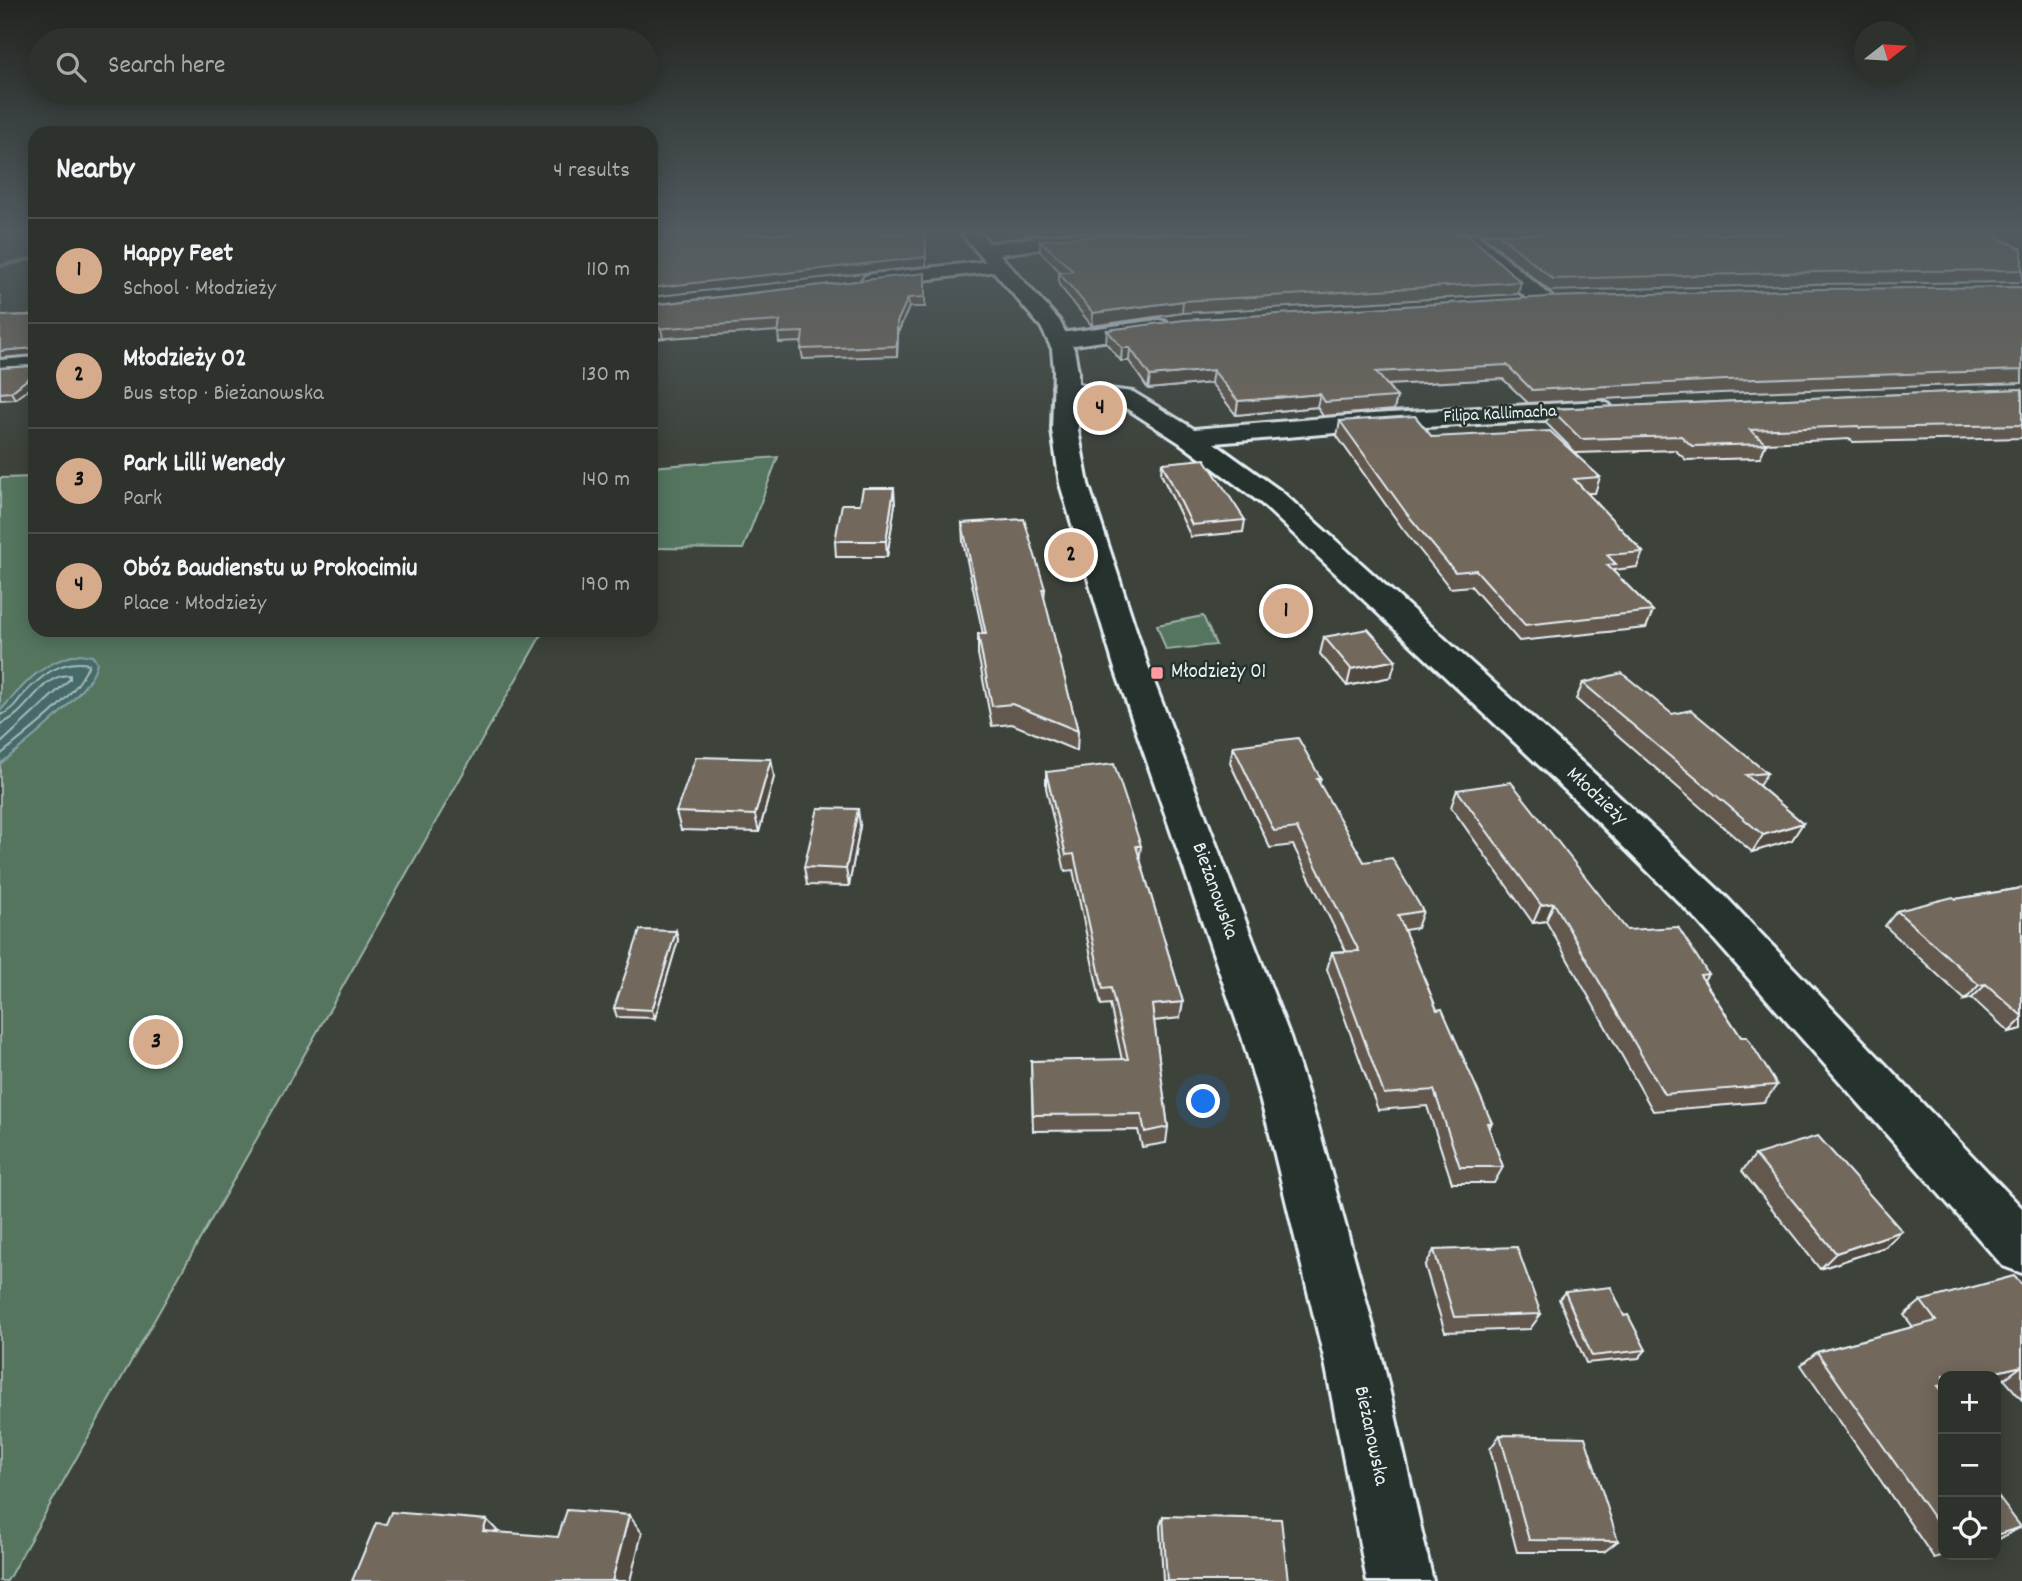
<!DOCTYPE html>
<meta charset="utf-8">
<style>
:root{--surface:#2e322c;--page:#3a3e38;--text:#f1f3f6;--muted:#a7aaa9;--line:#494d48;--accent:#d6ab8b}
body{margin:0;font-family:Dekko,sans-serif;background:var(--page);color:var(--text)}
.controls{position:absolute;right:21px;bottom:21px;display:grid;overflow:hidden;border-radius:14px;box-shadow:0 4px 18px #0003}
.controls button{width:63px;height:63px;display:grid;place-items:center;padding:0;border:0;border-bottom:2px solid var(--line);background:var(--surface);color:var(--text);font:35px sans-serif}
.compass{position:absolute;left:1854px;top:21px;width:63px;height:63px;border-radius:50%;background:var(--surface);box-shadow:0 4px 18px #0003;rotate:73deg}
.you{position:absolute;left:1204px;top:1102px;width:24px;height:24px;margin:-18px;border:5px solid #fff;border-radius:50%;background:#1a73e8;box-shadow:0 0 0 10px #1a73e833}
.badge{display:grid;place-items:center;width:46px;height:46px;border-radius:50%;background:var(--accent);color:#111;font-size:23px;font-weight:700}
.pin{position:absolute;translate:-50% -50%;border:4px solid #fff;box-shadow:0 2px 7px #0006}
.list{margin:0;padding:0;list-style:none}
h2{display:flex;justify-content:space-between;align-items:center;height:91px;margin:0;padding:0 28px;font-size:30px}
h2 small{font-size:23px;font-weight:400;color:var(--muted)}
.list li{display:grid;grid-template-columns:46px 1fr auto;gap:21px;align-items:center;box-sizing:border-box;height:105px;padding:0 28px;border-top:2px solid var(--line)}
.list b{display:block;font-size:26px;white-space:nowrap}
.list p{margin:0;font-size:23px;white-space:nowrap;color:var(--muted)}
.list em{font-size:23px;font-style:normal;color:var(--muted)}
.icon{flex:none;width:38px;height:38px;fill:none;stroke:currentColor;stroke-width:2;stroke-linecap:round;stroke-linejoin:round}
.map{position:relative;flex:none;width:2022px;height:1581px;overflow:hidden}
.search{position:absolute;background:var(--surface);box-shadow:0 4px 18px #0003;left:28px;top:28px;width:630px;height:77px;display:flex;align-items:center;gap:18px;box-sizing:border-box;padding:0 24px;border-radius:38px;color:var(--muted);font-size:26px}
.panel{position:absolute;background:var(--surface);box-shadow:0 4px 18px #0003;left:28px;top:126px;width:630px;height:511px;border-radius:21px}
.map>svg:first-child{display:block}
.green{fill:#54755f;stroke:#9eb3ac;stroke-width:2}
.water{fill:#456a68;stroke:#86a0a2;stroke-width:2}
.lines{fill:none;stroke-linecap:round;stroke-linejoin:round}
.shore{stroke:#a7bbbe;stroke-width:2}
.stream{fill:#86a0a2;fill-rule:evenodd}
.minor-casing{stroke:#e8f1f8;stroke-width:6}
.tertiary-casing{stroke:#e8f1f8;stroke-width:6}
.minor{fill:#26332d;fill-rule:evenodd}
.tertiary{fill:#26332d;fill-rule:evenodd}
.wall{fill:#62594e;stroke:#e8f1f8;stroke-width:2}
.shaded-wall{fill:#504940;stroke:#e8f1f8;stroke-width:2}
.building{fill:#72685b;stroke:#e8f1f8;stroke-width:2}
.poi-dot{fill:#ff9aa2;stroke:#26332d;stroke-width:2.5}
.labels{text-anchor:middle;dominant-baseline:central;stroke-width:5;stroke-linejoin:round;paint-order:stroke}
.far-street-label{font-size:18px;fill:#e8f1f8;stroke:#26332d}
.poi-label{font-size:21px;fill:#e8f1f8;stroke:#26332d;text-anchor:start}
.street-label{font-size:21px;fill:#e8f1f8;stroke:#26332d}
</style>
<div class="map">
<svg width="2022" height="1581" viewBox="0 0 2022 1581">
<rect width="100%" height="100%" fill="#3d433b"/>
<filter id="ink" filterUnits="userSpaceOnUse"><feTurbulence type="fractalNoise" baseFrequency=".0143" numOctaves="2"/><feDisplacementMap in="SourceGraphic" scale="14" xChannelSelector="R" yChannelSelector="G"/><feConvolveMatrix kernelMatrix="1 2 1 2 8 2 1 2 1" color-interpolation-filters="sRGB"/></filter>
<g filter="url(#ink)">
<!-- green -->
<path class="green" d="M 778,457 L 743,549 L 651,548 L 651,467 Z
M 35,477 L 35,630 L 544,630 L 7,1581 L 0,1581 L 0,478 Z
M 1203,616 L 1216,645 L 1166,650 L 1157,625 Z"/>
<!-- water -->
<path class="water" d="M 80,654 L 92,656 L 97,662 C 93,691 24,745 0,764 L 0,711 C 26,682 41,662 80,654 Z"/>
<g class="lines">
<!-- shore -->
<path class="shore" d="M 0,715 C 10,712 15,705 21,697 C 40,677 60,658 89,664 C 76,698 28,732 0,755
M 0,724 C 29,715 38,675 70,675 L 70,679 L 0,744"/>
<!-- stream -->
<path class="stream" d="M 2016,234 L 2022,234 L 2022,237 Z
M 35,256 L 35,260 L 0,268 L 0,264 Z"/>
<!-- minor casing -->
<g class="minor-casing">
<path id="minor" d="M 1061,234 L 1168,234 L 1159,240 L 1061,246 L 985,256 L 975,250 L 985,244 Z
M 1457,234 L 1477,234 L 1551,296 L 1554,301 L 1551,306 L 1535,306 Z
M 999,260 L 1006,262 L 1009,266 L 1006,270 L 872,286 L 865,284 L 862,280 L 865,276 L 872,274 Z
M 1159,320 L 1167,322 L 1170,327 L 1167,332 L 1060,347 L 1052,345 L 1049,340 L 1052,335 L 1060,333 Z
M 35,357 L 35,371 L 0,374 L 0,360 Z
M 1065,380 L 1085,386 L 1133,392 L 1194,429 L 1372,414 L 1600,401 L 1609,404 L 1613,409 L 1609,414 L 1600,417 L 1372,430 L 1214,443 L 1282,492 L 1608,786 L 1726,897 L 2022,1208 L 2022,1273 L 2003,1266 L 1696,919 L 1580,804 L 1262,504 L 1180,443 L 1126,408 L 1118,404 L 1072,398 L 1056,392 L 1053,387 L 1056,382 Z"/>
</g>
<!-- tertiary casing -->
<g class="tertiary-casing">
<path id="tertiary" d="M 962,234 L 981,234 L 1059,320 L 1074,349 L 1078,371 L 1078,430 L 1088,484 L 1148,666 L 1290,1037 L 1318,1126 L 1383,1362 L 1433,1581 L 1367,1581 L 1325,1362 L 1268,1126 L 1242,1037 L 1114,666 L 1060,484 L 1052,430 L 1054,371 L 1052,349 L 1041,327 Z"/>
</g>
<!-- minor -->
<use href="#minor" class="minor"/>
<!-- tertiary -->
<use href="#tertiary" class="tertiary"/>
</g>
<!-- wall -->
<path class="wall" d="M 1481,234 L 1990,234 L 2022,249 L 2022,282 L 1814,284 L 1549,291 Z
M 1040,240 L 1521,282 L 1518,294 L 1182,313 L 1092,326 L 1059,285 L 1059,273 L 1061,273 L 1040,251 Z
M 925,273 L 925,307 L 909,307 L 898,332 L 897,356 L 803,359 L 801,349 L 802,342 L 779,343 L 778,331 L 651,339 L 651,305 Z
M 2022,287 L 2022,383 L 1720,393 L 1528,403 L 1503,379 L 1387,385 L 1397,397 L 1394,410 L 1323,416 L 1317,407 L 1236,415 L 1211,383 L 1148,389 L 1129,361 L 1121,361 L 1106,343 L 1107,330 Z
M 0,295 L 1,316 L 35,315 L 35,384 L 15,399 L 0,400 L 0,368 L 33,366 L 33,355 L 0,358 Z
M 2022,389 L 2022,438 L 1853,442 L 1850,439 L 1766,443 L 1766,444 L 1760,458 L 1686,460 L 1675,450 L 1576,453 L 1546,423 L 1551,409 Z
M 1340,421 L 1432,437 L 1600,477 L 1595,493 L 1587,493 L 1643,552 L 1637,567 L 1614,570 L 1613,571 L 1653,611 L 1646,628 L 1519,641 L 1471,586 L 1450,588 L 1403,529 L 1337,436 Z
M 1162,463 L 1245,520 L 1243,532 L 1191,537 L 1161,474 Z
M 860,504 L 895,504 L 887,557 L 836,557 L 835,541 Z
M 962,523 L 1045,589 L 1044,599 L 1078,731 L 1077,751 L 1012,724 L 992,726 L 978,654 L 978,634 L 983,634 L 963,542 Z
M 1324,637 L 1391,677 L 1347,686 L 1320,654 Z
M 1583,683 L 1672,714 L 1767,773 L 1759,786 L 1803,823 L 1792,840 L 1752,852 L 1576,699 Z
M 1233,746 L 1321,779 L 1319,784 L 1364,862 L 1423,911 L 1417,928 L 1404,930 L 1437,1010 L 1492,1123 L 1489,1128 L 1503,1167 L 1494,1183 L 1452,1183 L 1427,1106 L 1378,1110 L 1327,969 L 1332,952 L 1346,951 L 1293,845 L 1270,848 L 1230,763 Z
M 771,759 L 774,777 L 759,832 L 681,830 L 676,812 Z
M 1046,772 L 1140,859 L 1183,1002 L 1180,1018 L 1154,1021 L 1168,1127 L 1166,1143 L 1142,1147 L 1138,1130 L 1033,1131 L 1031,1061 L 1122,1060 L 1110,1004 L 1101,1005 L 1073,870 L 1065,871 L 1046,788 Z
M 1457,790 L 1627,930 L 1708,974 L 1704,980 L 1741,1037 L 1777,1085 L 1764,1102 L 1653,1111 L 1546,921 L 1533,923 L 1451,807 Z
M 860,826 L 849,886 L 807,885 L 804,867 Z
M 2022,888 L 2022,1029 L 2009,1032 L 1972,998 L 1965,1000 L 1885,926 L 1897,911 L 1956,899 Z
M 676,931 L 678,940 L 655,1018 L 617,1017 L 614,1008 Z
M 1755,1155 L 1885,1247 L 1820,1269 L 1742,1171 Z
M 1434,1250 L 1541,1314 L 1530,1329 L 1445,1332 L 1425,1266 Z
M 2022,1285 L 2022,1400 L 2004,1379 L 1996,1381 L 1996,1376 L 1943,1376 L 1944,1555 L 1934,1558 L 1801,1365 L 1817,1352 L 1913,1327 L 1904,1315 L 1921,1301 Z
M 1565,1292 L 1624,1316 L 1646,1350 L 1639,1358 L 1586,1363 L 1559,1299 Z
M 1500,1435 L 1618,1541 L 1604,1552 L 1517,1552 L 1490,1449 Z
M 1163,1516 L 1288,1581 L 1163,1581 L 1160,1526 Z"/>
<!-- shaded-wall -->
<path class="shaded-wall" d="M 1024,234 L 1041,234 L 1024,236 Z
M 926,237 L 926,266 L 651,297 L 651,288 Z
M 908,298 L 909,307 L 898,332 L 897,356 L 897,322 Z
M 1183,301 L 1182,313 L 1092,326 L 1093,313 Z
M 661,328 L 663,338 L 651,339 L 651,329 Z
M 33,348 L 35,355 L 0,358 L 0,351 Z
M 1122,348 L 1130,348 L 1129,361 L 1121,361 Z
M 1213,370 L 1211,383 L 1148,389 L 1150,376 Z
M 35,373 L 35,384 L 15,399 L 11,392 Z
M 1320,394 L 1317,407 L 1236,415 L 1238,401 Z
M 894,488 L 895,504 L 887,557 L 886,541 Z
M 1396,660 L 1391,677 L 1347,686 L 1351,669 Z
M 771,759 L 774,777 L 759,832 L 755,815 Z
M 858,809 L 860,826 L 849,886 L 846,869 Z
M 1803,823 L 1792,840 L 1752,852 L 1763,835 Z
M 1136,846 L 1141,846 L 1139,862 Z
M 1554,903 L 1546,921 L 1533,923 L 1541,905 Z
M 676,931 L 678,940 L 655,1018 L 652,1010 Z
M 1986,984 L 1972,998 L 1965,1000 L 1979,985 Z
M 2022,1019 L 2022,1029 L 2009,1032 Z
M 1902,1231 L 1885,1247 L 1820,1269 L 1836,1253 Z
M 2022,1366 L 2004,1379 L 1996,1381 L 1996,1376 L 1979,1376 Z
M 629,1515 L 642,1533 L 630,1581 L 612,1581 Z
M 487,1520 L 504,1538 L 483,1531 Z
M 2021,1527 L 1999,1539 L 1996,1540 L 1996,1535 Z"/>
<!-- building -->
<path class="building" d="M 651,234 L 924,234 L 926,237 L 926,257 L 651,288 Z
M 1121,234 L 1468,234 L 1521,282 L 1183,301 L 1093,313 L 1059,273 L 1073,271 L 1040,240 Z
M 1498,234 L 1990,234 L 2022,249 L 2022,270 L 1819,272 L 1553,279 Z
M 925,273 L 925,297 L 908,298 L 897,322 L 897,346 L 801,349 L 803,332 L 778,333 L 780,321 L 651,329 L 651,305 Z
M 2022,287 L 2022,370 L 1726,380 L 1532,390 L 1507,365 L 1376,372 L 1397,397 L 1325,402 L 1320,394 L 1238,401 L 1213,370 L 1150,376 L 1130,348 L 1122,348 L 1107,330 L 1184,320 L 1547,297 L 1820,289 Z
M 35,315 L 35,373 L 11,392 L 0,393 L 0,368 L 33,366 L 33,348 L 0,351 L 0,316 Z
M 2022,389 L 2022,425 L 1860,428 L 1858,426 L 1750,430 L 1766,444 L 1692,446 L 1681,436 L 1581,439 L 1551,409 Z
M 1415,416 L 1432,437 L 1550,431 L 1600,477 L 1574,479 L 1643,552 L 1607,555 L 1616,564 L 1607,565 L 1653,611 L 1525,625 L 1476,570 L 1455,572 L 1407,514 L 1340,421 Z
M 1205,459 L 1245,520 L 1192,525 L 1162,463 Z
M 863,488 L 894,488 L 886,541 L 835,541 L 842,504 L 860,504 Z
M 1024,519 L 1045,589 L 1042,589 L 1078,731 L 1012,704 L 992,706 L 978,634 L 986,634 L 962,523 Z
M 1368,629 L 1396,660 L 1351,669 L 1324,637 Z
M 1622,673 L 1672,714 L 1691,710 L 1767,773 L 1746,775 L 1803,823 L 1763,835 L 1583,683 Z
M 1298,738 L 1321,779 L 1317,779 L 1364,862 L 1392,858 L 1423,911 L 1398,915 L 1437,1010 L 1442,1009 L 1492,1123 L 1487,1123 L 1503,1167 L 1460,1167 L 1434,1090 L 1384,1094 L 1332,952 L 1359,951 L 1297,828 L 1274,831 L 1233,746 Z
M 696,757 L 771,759 L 755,815 L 676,812 Z
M 1114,764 L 1141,846 L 1136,846 L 1183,1002 L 1152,1005 L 1168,1127 L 1145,1132 L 1141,1114 L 1033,1115 L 1031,1061 L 1128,1059 L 1111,988 L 1103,989 L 1074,854 L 1066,855 L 1046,772 Z
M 1511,782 L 1627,930 L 1678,927 L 1708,974 L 1700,975 L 1741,1037 L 1747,1037 L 1777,1085 L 1664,1094 L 1554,903 L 1541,905 L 1457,790 Z
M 818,808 L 858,809 L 846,869 L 804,867 Z
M 2022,888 L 2022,1016 L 1986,984 L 1979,985 L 1897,911 L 1953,897 L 1956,899 Z
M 640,930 L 676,931 L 652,1010 L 614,1008 Z
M 1818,1136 L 1902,1231 L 1836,1253 L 1755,1155 Z
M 1517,1247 L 1541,1314 L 1454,1317 L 1434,1250 Z
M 2014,1276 L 2022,1285 L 2022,1366 L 1979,1376 L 1943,1376 L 1943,1385 L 1938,1386 L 1943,1393 L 1943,1531 L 1817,1352 L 1936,1321 L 1921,1301 Z
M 1611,1287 L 1624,1316 L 1628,1315 L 1646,1350 L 1592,1356 L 1565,1292 Z
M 1500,1435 L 1585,1437 L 1618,1541 L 1529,1540 Z
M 1996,1494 L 2021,1527 L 1996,1535 Z
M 567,1510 L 629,1515 L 612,1581 L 352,1581 L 376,1523 L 386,1524 L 391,1512 L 487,1520 L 483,1531 L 558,1537 Z
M 1163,1516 L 1281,1519 L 1288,1581 L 1167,1581 Z"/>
</g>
<!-- sky -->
<linearGradient id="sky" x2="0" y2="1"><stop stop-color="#222520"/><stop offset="0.51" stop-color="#515b60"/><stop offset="1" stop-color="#515b60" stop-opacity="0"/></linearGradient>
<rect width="2022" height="455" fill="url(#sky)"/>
<!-- markers -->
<rect class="poi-dot" x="1150" y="666" width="14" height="14" rx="3.5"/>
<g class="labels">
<!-- far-street labels -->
<g class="far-street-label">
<text transform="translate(1500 415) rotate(-3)">Filipa Kallimacha</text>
</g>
<!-- poi labels -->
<g class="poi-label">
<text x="1171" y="673">Młodzieży 01</text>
</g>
<!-- street labels -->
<g class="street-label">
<text transform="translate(1596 797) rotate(43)">Młodzieży</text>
<text transform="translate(1214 891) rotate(70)">Bieżanowska</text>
<text transform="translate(1370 1436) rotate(78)">Bieżanowska</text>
</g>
</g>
</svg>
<div class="controls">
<button>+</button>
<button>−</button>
<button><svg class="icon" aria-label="locate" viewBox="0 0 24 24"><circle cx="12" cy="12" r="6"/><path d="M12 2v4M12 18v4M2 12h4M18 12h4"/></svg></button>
</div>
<svg class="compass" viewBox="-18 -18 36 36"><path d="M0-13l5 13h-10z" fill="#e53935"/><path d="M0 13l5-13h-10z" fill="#a7aaa9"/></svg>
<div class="you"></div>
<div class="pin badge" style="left:1286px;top:611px">1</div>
<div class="pin badge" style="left:1071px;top:555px">2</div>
<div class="pin badge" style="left:156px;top:1042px">3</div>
<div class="pin badge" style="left:1100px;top:408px">4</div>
<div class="search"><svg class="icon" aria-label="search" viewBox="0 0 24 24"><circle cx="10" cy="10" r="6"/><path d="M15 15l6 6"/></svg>Search here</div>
<section class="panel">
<h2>Nearby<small>4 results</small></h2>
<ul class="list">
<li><span class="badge">1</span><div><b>Happy Feet</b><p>School · Młodzieży</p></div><em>110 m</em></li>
<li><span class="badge">2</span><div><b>Młodzieży 02</b><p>Bus stop · Bieżanowska</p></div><em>130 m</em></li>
<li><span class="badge">3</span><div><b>Park Lilli Wenedy</b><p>Park</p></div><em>140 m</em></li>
<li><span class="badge">4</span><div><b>Obóz Baudienstu w Prokocimiu</b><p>Place · Młodzieży</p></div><em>190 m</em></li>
</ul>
</section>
</div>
